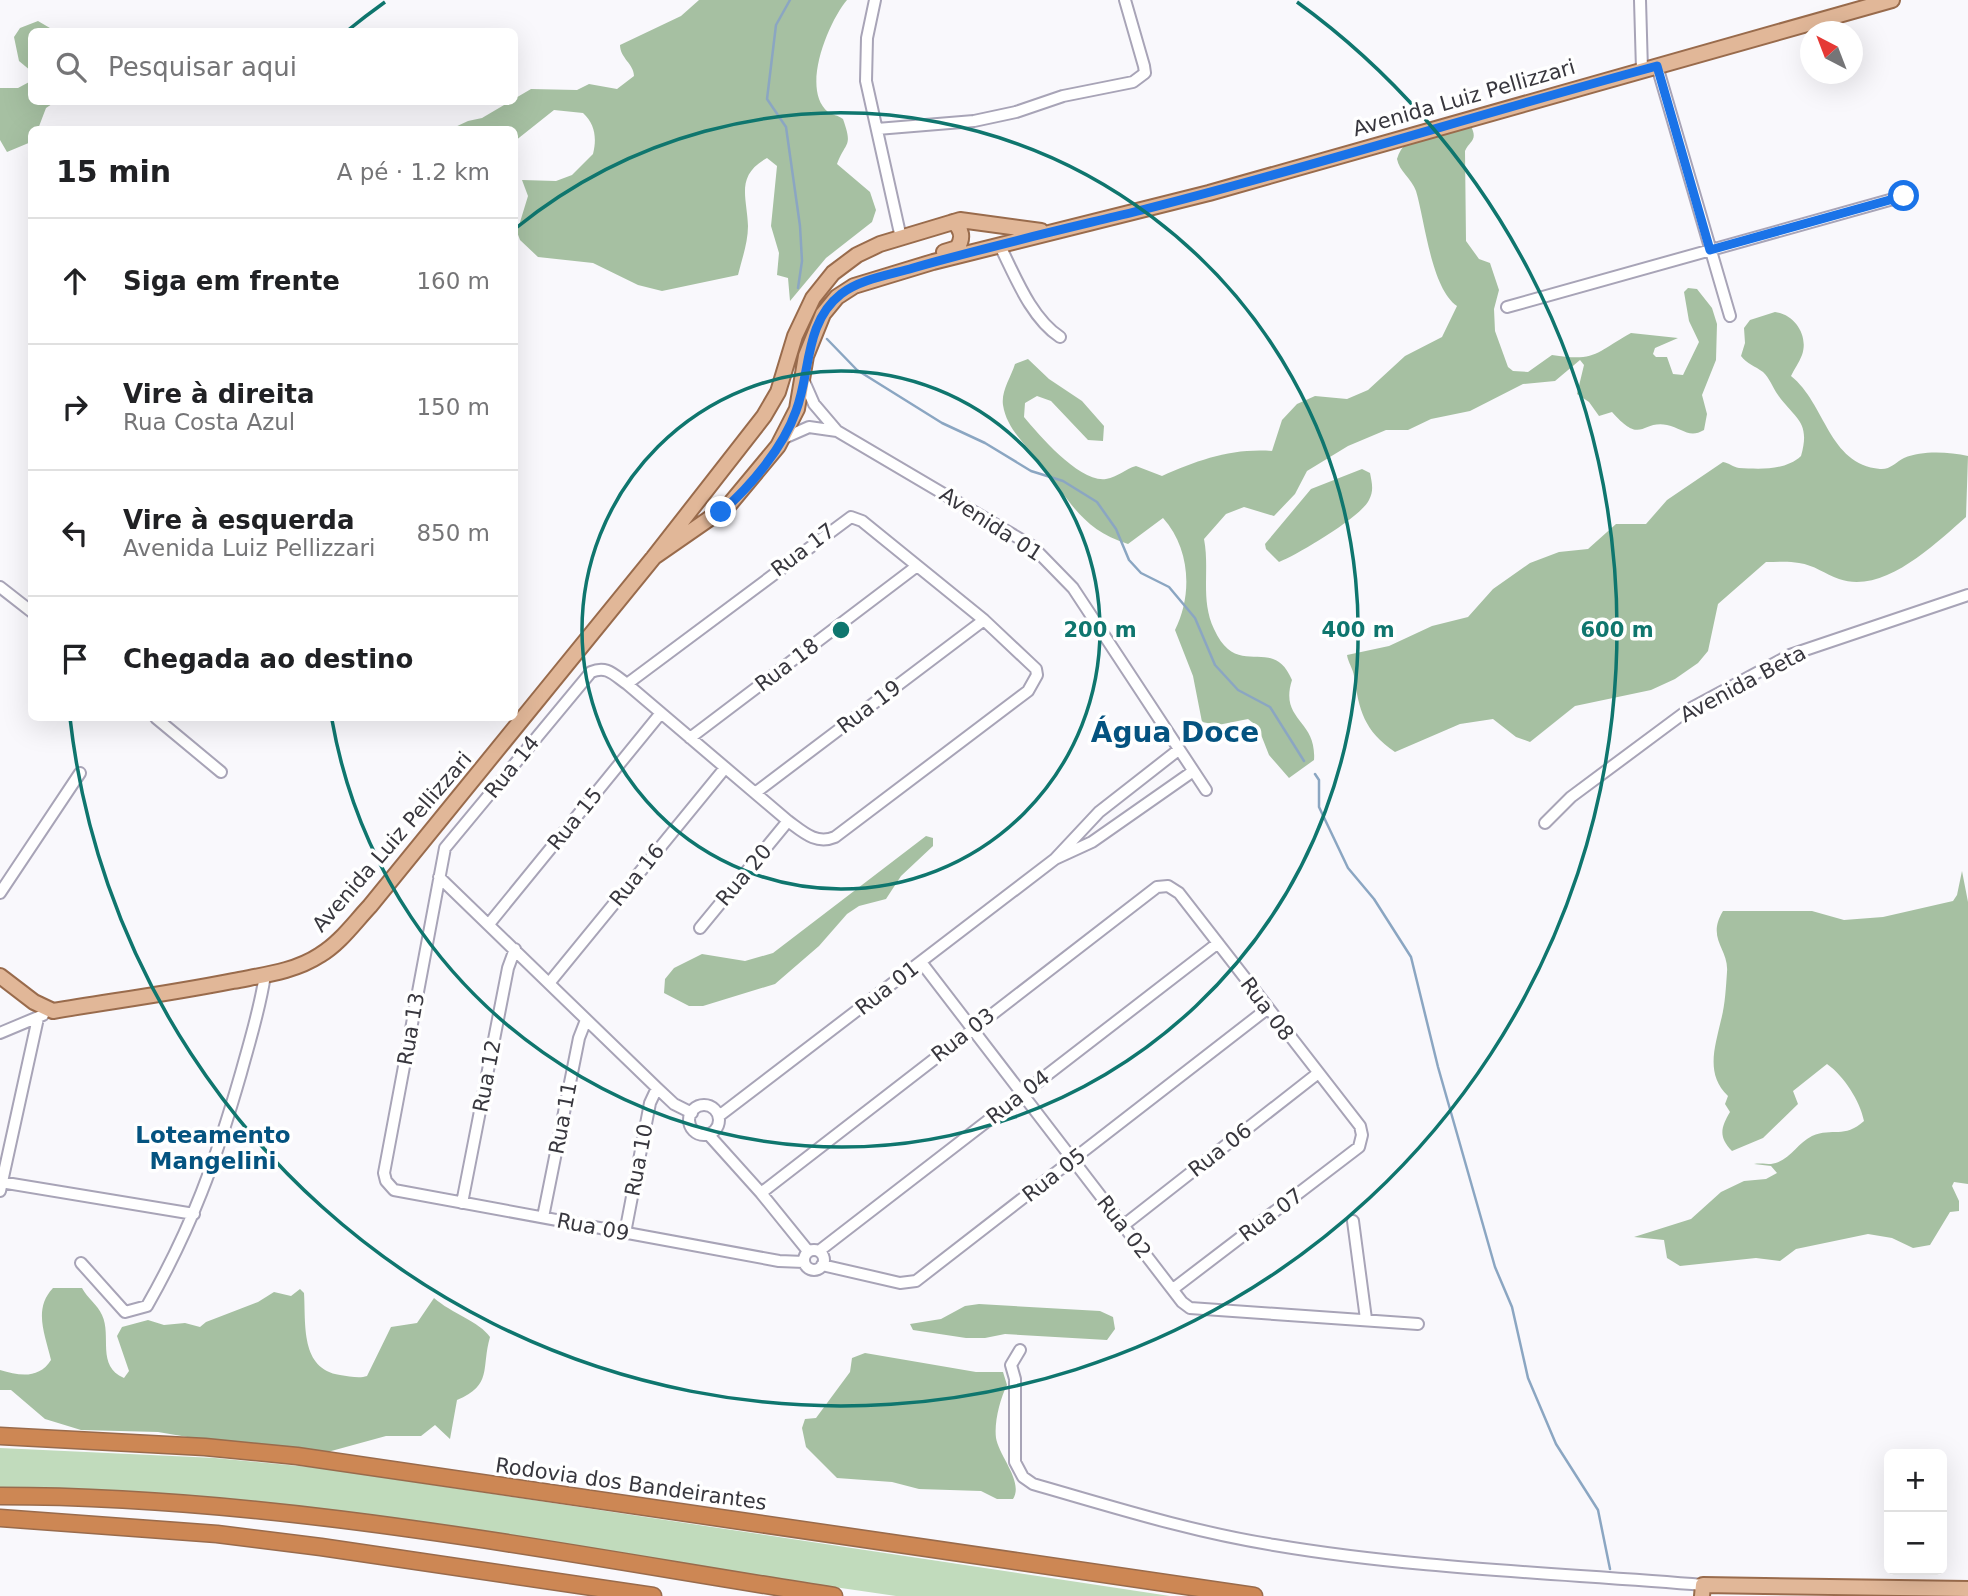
<!DOCTYPE html>
<html lang="pt">
<meta charset="utf-8">
<style>
:root{--surface:#fff;--page:#f2f2f2;--text:#202124;--muted:#757577;--line:#e0e0e0}
body{margin:0;font-family:"DejaVu Sans",sans-serif;background:var(--page);color:var(--text)}
.controls{position:absolute;right:21px;bottom:21px;display:grid;overflow:hidden;border-radius:10px;box-shadow:0 7px 28px #0002}
.controls button{width:63px;height:63px;display:grid;place-items:center;padding:0;border:0;border-bottom:2px solid var(--line);background:var(--surface);color:var(--text);font:35px sans-serif}
.compass{position:absolute;left:1800px;top:21px;width:63px;height:63px;border-radius:50%;background:var(--surface);box-shadow:0 7px 28px #0002;rotate:318deg}
.stop{position:absolute;width:21px;height:21px;margin:-16px;border:5px solid #1a73e8;border-radius:50%;background:#fff}
.stop.end{background:#1a73e8;border-color:#fff;box-shadow:0 2px 7px #0008}
.list{margin:0;padding:0;list-style:none}
h2{display:flex;justify-content:space-between;align-items:center;height:91px;margin:0;padding:0 28px;font-size:30px}
h2 small{font-size:23px;font-weight:400;color:var(--muted)}
.list li{display:grid;grid-template-columns:46px 1fr auto;gap:21px;align-items:center;box-sizing:border-box;height:126px;padding:0 28px;border-top:2px solid var(--line)}
.list b{display:block;font-size:26px;white-space:nowrap}
.list p{margin:0;font-size:23px;white-space:nowrap;color:var(--muted)}
.list em{font-size:23px;font-style:normal;color:var(--muted)}
.icon{flex:none;width:38px;height:38px;fill:none;stroke:currentColor;stroke-width:2;stroke-linecap:round;stroke-linejoin:round}
.map{position:relative;flex:none;width:1968px;height:1596px;overflow:hidden}
.search{position:absolute;background:var(--surface);box-shadow:0 7px 28px #0002;left:28px;top:28px;width:490px;height:77px;display:flex;align-items:center;gap:18px;box-sizing:border-box;padding:0 24px;border-radius:10px;color:var(--muted);font-size:26px}
.panel{position:absolute;background:var(--surface);box-shadow:0 7px 28px #0002;left:28px;top:126px;width:490px;height:595px;border-radius:10px}
.map>svg:first-child{display:block}
.green{fill:#c1dbbc}
.forest{fill:#a6c0a2}
.lines{fill:none;stroke-linecap:round;stroke-linejoin:round}
.stream{stroke:#8ba6c2;stroke-width:2.5}
.minor-casing{stroke:#a8a4b7;stroke-width:14}
.major-casing{stroke:#996b4c;stroke-width:18}
.highway-casing{stroke:#996b4c;stroke-width:19}
.minor{stroke:#fff;stroke-width:10}
.major{stroke:#e1b798;stroke-width:14}
.highway{stroke:#cd8754;stroke-width:16}
.route{stroke:#1a73e8;stroke-width:9}
.ring{fill:none;stroke:#0f766e;stroke-width:3.5}
.labels{text-anchor:middle;dominant-baseline:central;stroke-width:7;stroke-linejoin:round;paint-order:stroke}
.street-label{font-size:21px;fill:#38373e;stroke:#fff}
.neighbourhood-label{font-size:23px;font-weight:bold;fill:#045380;stroke:#fff}
.district-label{font-size:28px;font-weight:bold;fill:#045380;stroke:#fff}
.centre{fill:#0f766e;stroke:#fff;stroke-width:3.5}
.ring-label{font-size:21px;text-anchor:middle;font-weight:bold;fill:#0f766e;stroke:#fff;stroke-width:7;stroke-linejoin:round;paint-order:stroke}
</style>
<div class="map">
<svg width="1968" height="1596" viewBox="0 0 1968 1596">
<rect width="100%" height="100%" fill="#f9f8fc"/>
<!-- green -->
<path class="green" d="M 0,1448 L 215,1458 L 320,1468 L 1170,1596 L 896,1596 L 276,1506 L 166,1494 L 0,1488 Z"/>
<!-- forest -->
<path class="forest" d="M 699,0 L 847,0 C 829,21 800,89 828,112 C 832,115 838,115 843,119 C 853,148 846,140 837,164 L 870,192 L 876,210 L 872,222 L 826,258 L 790,301 L 788,278 L 777,275 L 779,253 L 771,226 L 777,166 L 767,158 C 735,176 747,197 748,226 C 748,242 742,259 738,275 L 662,291 L 638,285 L 593,263 L 538,257 L 520,240 L 517,232 L 528,196 L 522,180 L 556,181 L 572,175 L 593,154 C 597,138 595,124 583,113 L 554,110 L 515,141 L 514,130 L 451,129 L 468,121 L 482,118 L 531,89 L 577,90 L 589,84 L 617,89 L 634,76 C 634,64 620,58 620,45 L 681,16 Z
M 38,21 L 55,31 L 32,32 L 31,71 L 19,61 L 14,37 L 20,28 Z
M 31,81 L 32,102 L 55,102 L 46,108 L 38,129 L 32,130 L 31,142 L 7,152 L 0,140 L 0,88 L 18,88 Z
M 1459,124 L 1471,126 C 1478,141 1470,140 1465,151 L 1466,241 L 1479,259 L 1490,263 L 1499,290 L 1494,309 L 1495,331 L 1508,367 L 1513,371 L 1528,372 L 1552,355 C 1596,362 1595,353 1631,333 L 1678,338 L 1655,348 L 1653,354 L 1656,357 L 1667,357 L 1673,374 L 1683,375 L 1699,342 L 1689,321 L 1684,292 L 1688,288 L 1697,289 L 1712,308 L 1717,324 L 1716,360 L 1702,395 L 1707,414 L 1704,430 C 1689,439 1682,428 1667,425 C 1641,420 1642,446 1612,412 L 1599,416 L 1589,402 L 1577,394 L 1584,365 L 1580,360 L 1555,381 L 1523,384 L 1470,411 L 1431,419 L 1408,430 L 1386,430 L 1348,446 L 1307,471 L 1295,494 L 1274,516 L 1244,507 L 1226,514 L 1204,539 C 1210,570 1200,599 1214,629 C 1238,682 1272,633 1292,680 C 1279,721 1317,719 1314,760 L 1289,778 L 1269,755 L 1258,727 L 1248,719 L 1218,725 L 1202,722 L 1193,676 L 1175,630 C 1193,594 1190,548 1163,518 L 1128,544 C 1083,530 1070,502 1044,467 C 1029,447 1007,431 1003,405 C 1001,391 1011,377 1015,364 L 1028,359 L 1049,379 L 1082,401 L 1104,426 L 1103,441 L 1088,440 L 1051,401 L 1037,396 L 1025,403 L 1024,417 C 1040,436 1080,483 1106,479 C 1118,477 1125,469 1136,466 L 1162,476 C 1198,460 1232,448 1272,451 L 1282,420 L 1297,404 L 1315,396 L 1347,399 L 1368,390 L 1405,356 L 1442,337 L 1457,306 C 1431,288 1425,221 1416,191 C 1412,179 1399,171 1397,159 C 1405,132 1435,131 1459,124 Z
M 1775,312 C 1794,314 1809,335 1802,355 C 1799,363 1794,369 1791,376 C 1826,404 1828,464 1880,469 C 1890,470 1896,462 1904,458 C 1923,450 1949,452 1968,456 L 1966,517 C 1936,543 1884,595 1839,579 C 1825,574 1814,565 1799,563 C 1789,561 1777,562 1766,562 L 1718,604 L 1708,651 L 1698,663 L 1675,679 L 1651,690 L 1575,706 L 1530,742 L 1516,737 L 1493,719 L 1460,724 L 1395,752 C 1364,731 1359,710 1354,676 C 1353,669 1348,662 1347,655 L 1389,646 L 1432,626 L 1468,617 L 1493,589 L 1530,563 L 1559,552 L 1588,549 L 1616,524 L 1646,524 L 1667,500 L 1723,462 C 1729,463 1733,467 1739,468 C 1759,469 1785,471 1801,456 C 1811,421 1795,419 1778,395 C 1773,388 1769,377 1763,372 C 1755,366 1747,364 1741,356 L 1745,343 L 1744,328 L 1750,320 Z
M 1362,469 L 1370,473 C 1372,483 1374,491 1369,500 C 1361,517 1297,555 1279,562 L 1266,549 L 1265,544 L 1311,489 Z
M 926,836 L 933,838 L 933,846 L 901,876 L 886,899 L 859,906 L 847,914 L 819,946 L 775,984 L 703,1006 L 689,1006 L 664,993 L 665,979 L 674,968 L 702,954 L 745,961 L 773,953 Z
M 1962,871 L 1968,902 L 1968,1184 L 1954,1182 L 1952,1186 L 1959,1201 L 1959,1211 L 1950,1212 L 1930,1245 L 1913,1248 L 1892,1238 L 1868,1234 L 1796,1249 L 1780,1261 L 1756,1258 L 1680,1266 L 1667,1258 L 1664,1240 L 1634,1237 L 1691,1219 L 1721,1192 L 1744,1181 L 1766,1179 L 1777,1173 L 1771,1166 L 1754,1164 C 1760,1163 1766,1164 1771,1164 C 1789,1162 1797,1143 1812,1136 C 1833,1127 1844,1139 1864,1121 C 1860,1101 1844,1076 1827,1064 L 1793,1091 L 1798,1104 L 1763,1138 L 1732,1151 C 1718,1137 1721,1127 1730,1112 L 1725,1104 L 1728,1096 C 1705,1074 1715,1047 1721,1020 C 1725,1006 1726,987 1727,972 C 1729,948 1706,939 1723,911 L 1812,911 L 1844,920 L 1883,917 L 1953,901 L 1957,895 Z
M 53,1288 L 82,1288 C 87,1298 98,1305 102,1315 C 112,1336 96,1366 124,1378 L 129,1371 L 117,1336 L 122,1327 L 148,1320 L 164,1325 L 185,1323 L 200,1327 L 206,1322 L 258,1302 L 274,1292 L 291,1296 L 300,1289 L 304,1293 C 306,1324 300,1369 340,1375 C 349,1376 359,1379 367,1376 L 391,1327 L 417,1323 L 434,1298 C 451,1313 480,1322 490,1337 C 481,1368 493,1385 457,1400 L 450,1439 L 435,1425 L 421,1436 L 386,1436 L 324,1453 L 235,1445 L 158,1432 L 81,1430 L 45,1419 L 11,1390 L 0,1390 L 0,1370 C 20,1376 39,1379 51,1360 C 45,1334 33,1309 53,1288 Z
M 979,1304 L 1100,1311 L 1113,1317 L 1115,1329 L 1107,1340 L 1005,1334 L 985,1338 L 966,1338 L 913,1330 L 910,1324 L 941,1319 L 965,1306 Z
M 865,1353 L 976,1372 L 1003,1372 L 1007,1385 C 1000,1399 994,1422 996,1438 C 999,1456 1024,1482 1013,1499 L 997,1499 L 981,1491 L 919,1489 L 892,1482 L 837,1478 L 806,1447 L 802,1428 L 805,1419 L 816,1418 L 850,1372 L 852,1358 Z"/>
<g class="lines">
<!-- stream -->
<path class="stream" d="M 790,0 L 776,25 L 767,99 L 786,127 L 800,226 L 802,261 L 798,288
M 827,339 L 857,370 L 942,423 L 985,443 L 1031,471 L 1063,481 L 1097,502 L 1116,529 L 1129,560 L 1141,573 L 1169,587 L 1195,618 L 1215,665 L 1238,690 L 1270,707 L 1304,761
M 1315,774 L 1319,780 L 1319,807 L 1348,868 L 1374,899 L 1411,957 L 1438,1067 L 1495,1267 L 1512,1307 L 1528,1378 L 1556,1444 L 1598,1510 L 1610,1569"/>
<!-- minor casing -->
<g class="minor-casing">
<path id="minor" d="M 875,0 L 867,38 L 866,81 L 901,238
M 1640,0 L 1642,70
M 1657,66 L 1730,316
M 877,129 L 974,121 L 1016,112 L 1063,96 L 1133,82 L 1145,73 L 1144,66 L 1125,0
M 1000,246 C 1015,276 1031,318 1060,337
M 1507,307 L 1904,196
M 803,379 L 814,404 L 837,431 L 1032,546 L 1073,588 L 1206,790
M 784,438 L 809,427 L 837,431
M 0,587 L 32,612
M 627,684 L 851,517 L 862,521 L 984,620 L 1036,669 L 1037,675 L 1028,691 L 835,837 C 816,845 803,832 788,821 L 627,684 C 614,675 607,665 591,672 L 445,848 L 384,1173 L 386,1181 L 394,1190 L 779,1261 L 804,1262
M 156,718 L 221,772
M 690,738 L 917,566
M 755,793 L 984,620
M 1545,823 L 1571,797 L 1688,710 L 1790,655 L 1968,595
M 1055,859 L 1092,842 L 1192,772
M 439,877 L 657,1088 L 674,1104 L 692,1113
M 0,893 L 80,773
M 489,924 L 661,713
M 700,928 L 788,821
M 921,962 L 1182,1302 L 1190,1308 L 1418,1324
M 550,982 L 725,768
M 0,1033 L 43,1015
M689 1120a15 15 0 1 1 30 0a15 15 0 1 1-30 0Z
M 719,1116 L 1055,859 L 1099,812 L 1177,751
M 708,1134 L 761,1193 L 808,1251
M 0,1182 L 194,1214
M 0,1191 L 38,1018
M 761,1193 L 1157,887 L 1168,886 L 1179,893 L 1360,1126 L 1362,1135 L 1359,1147 L 1173,1289
M 462,1203 L 508,968 L 515,949
M 543,1217 L 579,1038 L 586,1020
M 1353,1221 L 1366,1319
M 1124,1225 L 1317,1074
M 625,1233 L 650,1103 L 657,1088
M804 1260a10 10 0 1 1 20 0a10 10 0 1 1-20 0Z
M 819,1251 L 1218,943
M 81,1263 L 125,1312 L 147,1306 C 192,1227 216,1160 241,1073 C 250,1040 260,1009 265,975
M 822,1265 L 900,1283 L 916,1281 L 1267,1009
M 1020,1350 L 1011,1365 L 1015,1379 L 1015,1462 L 1023,1477 L 1033,1484 C 1113,1507 1192,1532 1274,1545 C 1416,1569 1560,1573 1703,1585"/>
</g>
<!-- major casing -->
<g class="major-casing">
<path id="major" d="M 944,252 L 957,248 C 964,238 962,229 953,222
M 654,557 L 729,505 L 778,446 L 797,409 L 806,356 L 823,314 L 837,297 L 854,286 L 933,262 L 1209,193 L 1892,0
M 0,976 L 34,1002 L 53,1011 C 113,1001 173,993 233,981 C 263,975 294,972 320,955 C 340,943 354,923 370,906 L 654,557 L 764,416 L 778,392 L 795,336 L 813,298 L 833,273 L 857,255 L 880,244 L 960,220 L 1041,231
M 1702,1596 L 1703,1585 L 1968,1589"/>
</g>
<!-- highway casing -->
<g class="highway-casing">
<path id="highway" d="M 0,1436 L 205,1447 L 297,1456 L 1254,1596
M 0,1496 C 280,1496 559,1553 834,1596
M 0,1518 L 217,1534 L 321,1547 L 653,1596"/>
</g>
<!-- minor -->
<use href="#minor" class="minor"/>
<!-- major -->
<use href="#major" class="major"/>
<!-- highway -->
<use href="#highway" class="highway"/>
</g>
<g class="lines">
<!-- route -->
<path class="route" d="M 721,512 C 750,487 783,448 796,411 C 811,372 804,323 841,294 C 861,279 889,275 913,268 C 986,247 1060,230 1134,212 C 1310,168 1482,113 1657,66 L 1710,250 L 1904,196"/>
</g>
<!-- distance rings -->
<g class="ring">
<circle cx="841" cy="630" r="259"/>
<path d="M516 228A517 517 0 1 1 332 720"/>
<path d="M347 31A776 776 0 0 1 385 2M1297 2A776 776 0 1 1 70 718"/>
</g>
<g class="labels">
<!-- street labels -->
<g class="street-label">
<text transform="translate(1464 98) rotate(-16)">Avenida Luiz Pellizzari</text>
<text transform="translate(991 524) rotate(33)">Avenida 01</text>
<text transform="translate(803 550) rotate(-37)">Rua 17</text>
<text transform="translate(787 665) rotate(-37)">Rua 18</text>
<text transform="translate(1743 684) rotate(-28)">Avenida Beta</text>
<text transform="translate(869 707) rotate(-37)">Rua 19</text>
<text transform="translate(512 767) rotate(-51)">Rua 14</text>
<text transform="translate(575 819) rotate(-51)">Rua 15</text>
<text transform="translate(392 842) rotate(-49)">Avenida Luiz Pellizzari</text>
<text transform="translate(637 875) rotate(-51)">Rua 16</text>
<text transform="translate(744 875) rotate(-50)">Rua 20</text>
<text transform="translate(887 988) rotate(-38)">Rua 01</text>
<text transform="translate(1267 1009) rotate(53)">Rua 08</text>
<text transform="translate(411 1029) rotate(-80)">Rua 13</text>
<text transform="translate(963 1035) rotate(-38)">Rua 03</text>
<text transform="translate(487 1076) rotate(-79)">Rua 12</text>
<text transform="translate(1018 1097) rotate(-38)">Rua 04</text>
<text transform="translate(563 1118) rotate(-79)">Rua 11</text>
<text transform="translate(1220 1150) rotate(-38)">Rua 06</text>
<text transform="translate(639 1160) rotate(-79)">Rua 10</text>
<text transform="translate(1054 1175) rotate(-38)">Rua 05</text>
<text transform="translate(1271 1215) rotate(-37)">Rua 07</text>
<text transform="translate(593 1227) rotate(11)">Rua 09</text>
<text transform="translate(1124 1227) rotate(52)">Rua 02</text>
<text transform="translate(631 1484) rotate(8)">Rodovia dos Bandeirantes</text>
</g>
<!-- neighbourhood labels -->
<g class="neighbourhood-label">
<text x="213" y="1135">Loteamento<tspan x="213" dy="26">Mangelini</tspan></text>
</g>
<!-- district labels -->
<g class="district-label">
<text x="1175" y="732">Água Doce</text>
</g>
</g>
<circle cx="841" cy="630" r="10" class="centre"/>
<g class="ring-label">
<text x="1100" y="637">200 m</text>
<text x="1358" y="637">400 m</text>
<text x="1617" y="637">600 m</text>
</g>
</svg>
<div class="controls">
<button>+</button>
<button>−</button>
</div>
<svg class="compass" viewBox="-18 -18 36 36"><path d="M0-13l5 13h-10z" fill="#e53935"/><path d="M0 13l5-13h-10z" fill="#757577"/></svg>
<div class="stop" style="left:1904px;top:196px"></div>
<div class="stop end" style="left:721px;top:512px"></div>
<div class="search"><svg class="icon" aria-label="search" viewBox="0 0 24 24"><circle cx="10" cy="10" r="6"/><path d="M15 15l6 6"/></svg>Pesquisar aqui</div>
<section class="panel">
<h2>15 min<small>A pé · 1.2 km</small></h2>
<ul class="list">
<li><svg class="icon" aria-label="ahead" viewBox="0 0 24 24"><path d="M12 20V5M6 11l6-6 6 6"/></svg><div><b>Siga em frente</b></div><em>160 m</em></li>
<li><svg class="icon" aria-label="right" viewBox="0 0 24 24"><path d="M7 20v-9h11M14 6l5 5-5 5"/></svg><div><b>Vire à direita</b><p>Rua Costa Azul</p></div><em>150 m</em></li>
<li><svg class="icon" aria-label="left" viewBox="0 0 24 24"><path d="M17 20v-9H6M10 6l-5 5 5 5"/></svg><div><b>Vire à esquerda</b><p>Avenida Luiz Pellizzari</p></div><em>850 m</em></li>
<li><svg class="icon" aria-label="arrive" viewBox="0 0 24 24"><path d="M6 21V4h12l-3 4 3 4H6"/></svg><div><b>Chegada ao destino</b></div></li>
</ul>
</section>
</div>
